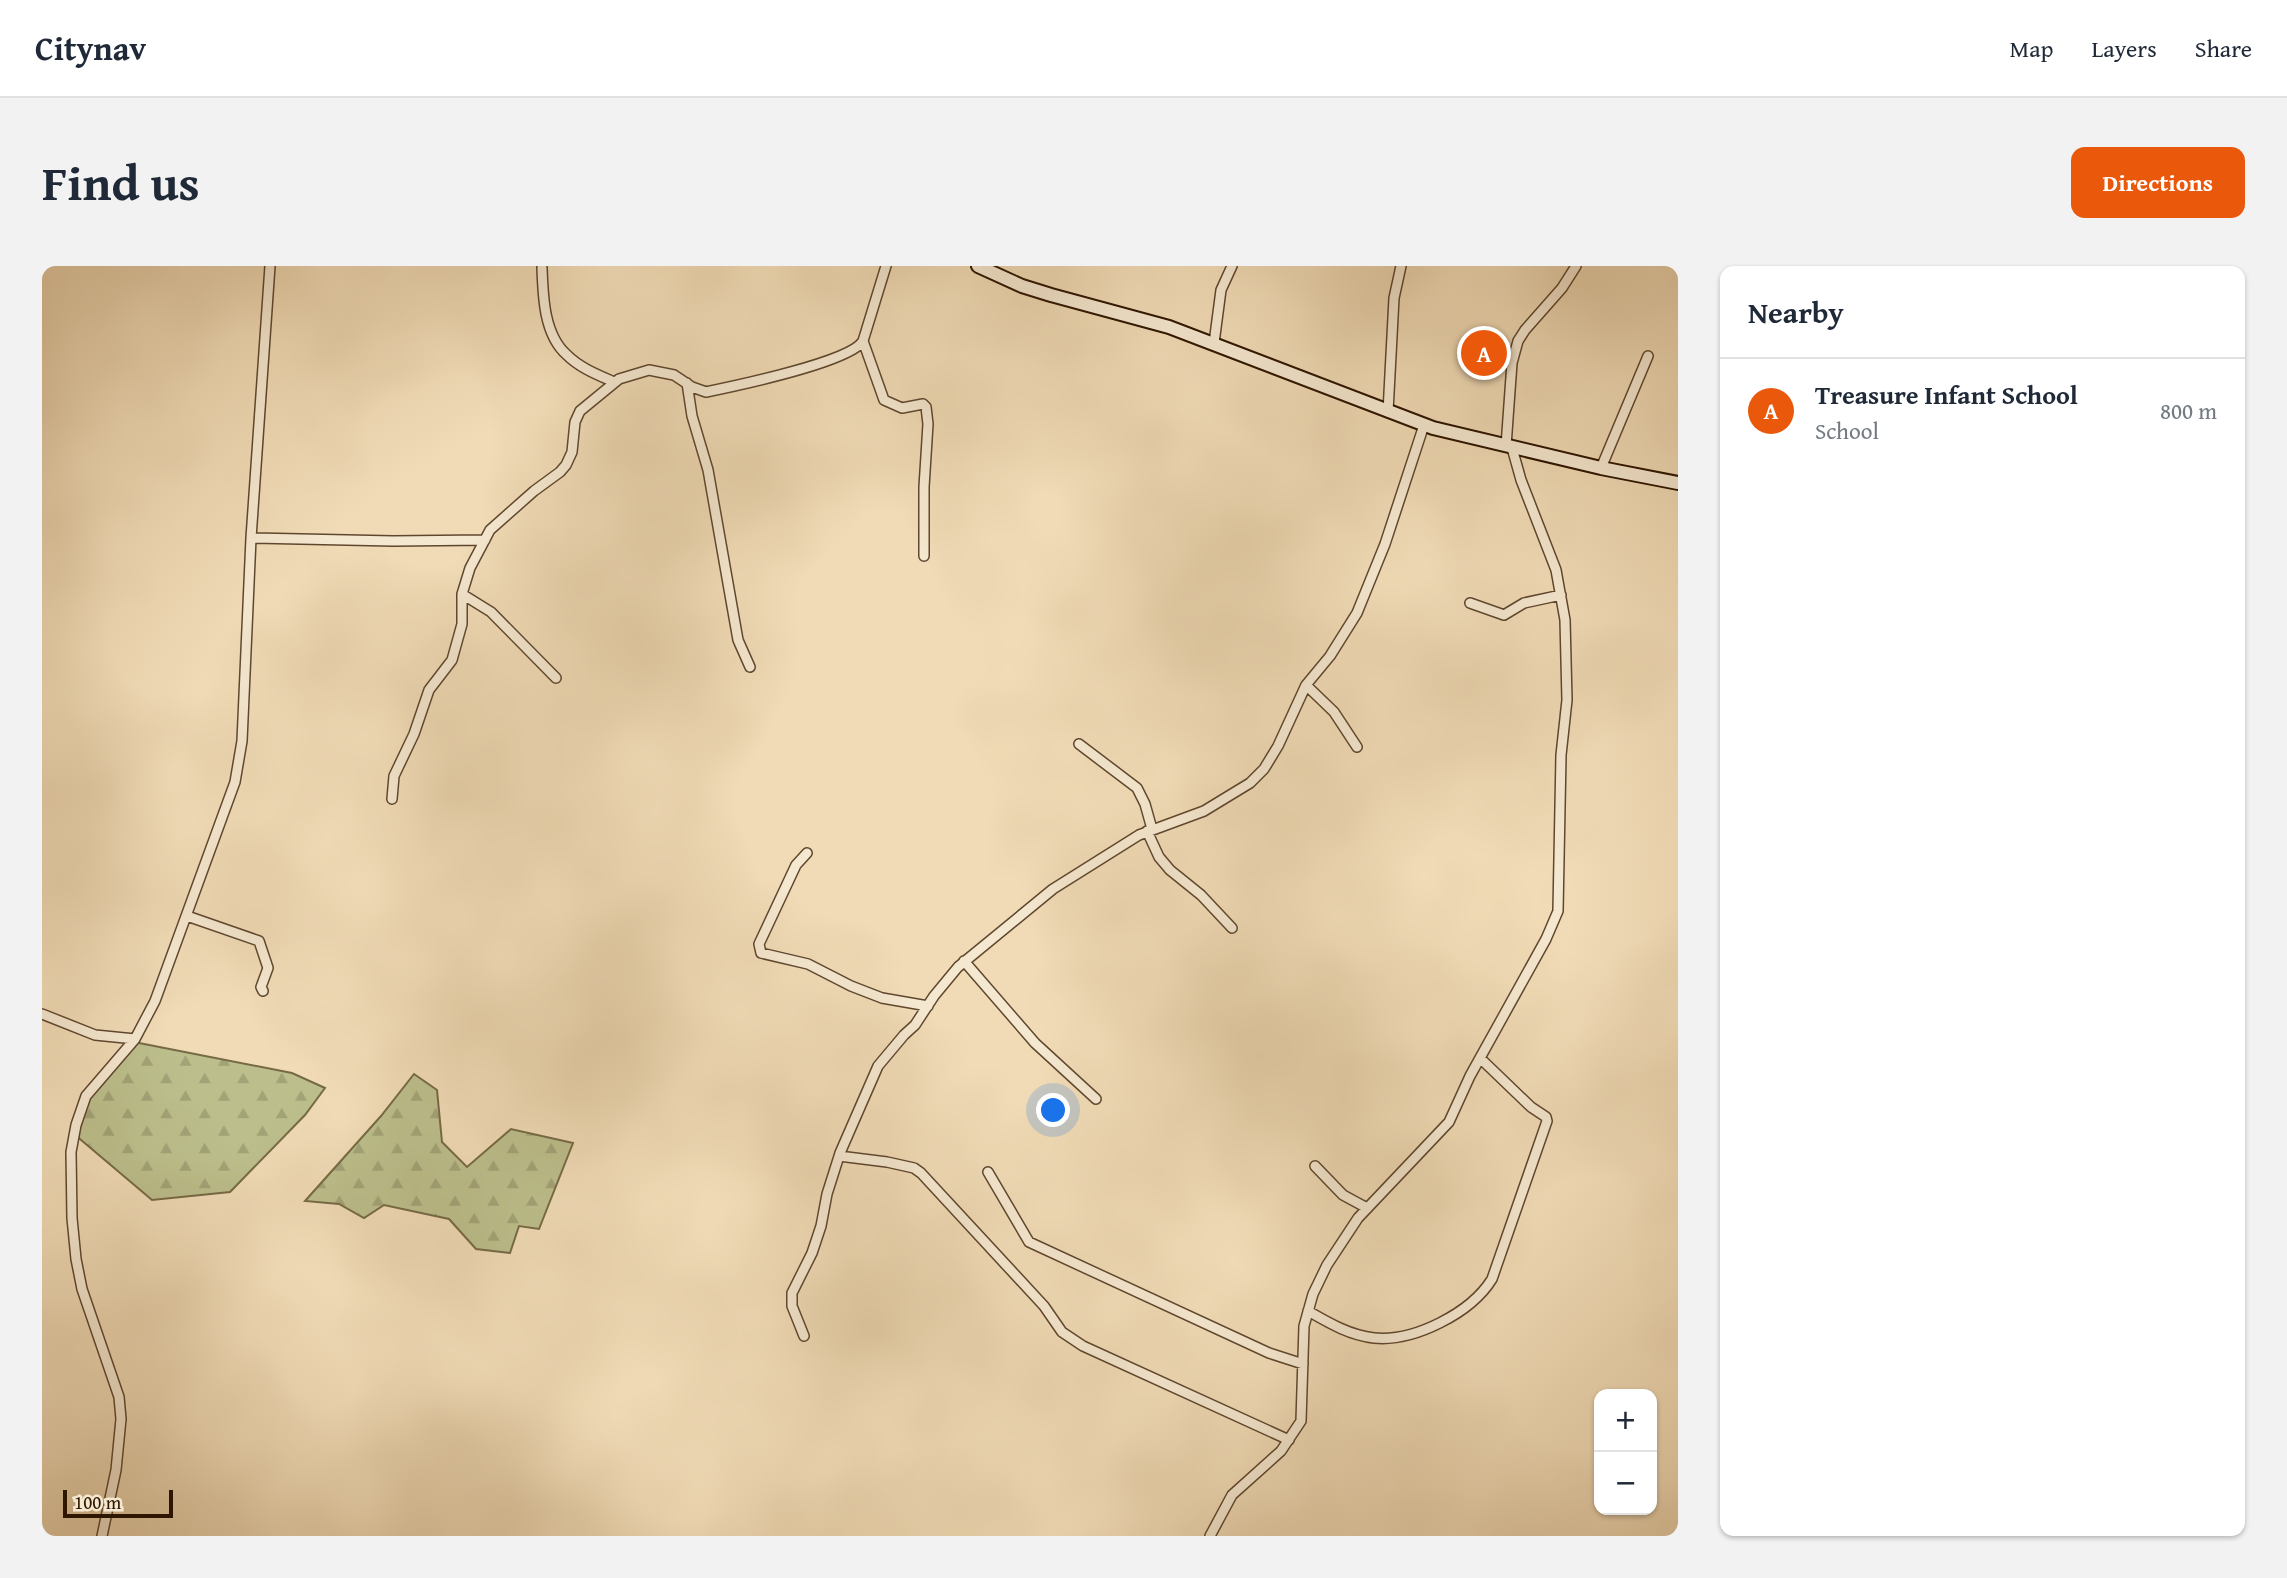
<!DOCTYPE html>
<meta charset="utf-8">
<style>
:root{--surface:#fff;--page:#f2f2f3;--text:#1f2937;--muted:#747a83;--line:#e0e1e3;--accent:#ea580c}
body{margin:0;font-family:"Gentium Book Plus",serif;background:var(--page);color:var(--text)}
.controls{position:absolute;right:21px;bottom:21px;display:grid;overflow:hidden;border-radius:14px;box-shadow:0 2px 5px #0004}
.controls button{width:63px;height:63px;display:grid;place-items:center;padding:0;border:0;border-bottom:2px solid var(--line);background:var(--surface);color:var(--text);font:35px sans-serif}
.scale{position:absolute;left:21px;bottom:18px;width:110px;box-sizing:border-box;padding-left:7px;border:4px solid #2f1600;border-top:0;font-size:19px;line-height:24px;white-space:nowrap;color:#2f1600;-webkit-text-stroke:5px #f5e8d0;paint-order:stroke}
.you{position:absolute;left:1012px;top:845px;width:24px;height:24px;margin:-18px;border:5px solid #fff;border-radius:50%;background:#1a73e8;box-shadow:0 0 0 10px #1a73e833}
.badge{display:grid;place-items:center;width:46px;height:46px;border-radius:50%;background:var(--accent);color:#fff;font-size:23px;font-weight:700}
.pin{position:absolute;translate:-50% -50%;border:4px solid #fff;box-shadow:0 2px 7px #0006}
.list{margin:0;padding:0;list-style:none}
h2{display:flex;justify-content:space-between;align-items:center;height:91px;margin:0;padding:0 28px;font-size:30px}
h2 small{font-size:23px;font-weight:400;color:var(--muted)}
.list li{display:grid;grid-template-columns:46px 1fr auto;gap:21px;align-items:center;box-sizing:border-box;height:105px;padding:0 28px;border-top:2px solid var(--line)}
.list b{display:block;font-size:26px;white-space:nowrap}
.list p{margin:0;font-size:23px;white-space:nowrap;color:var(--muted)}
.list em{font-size:23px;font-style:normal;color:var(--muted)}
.map{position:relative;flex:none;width:1636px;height:1270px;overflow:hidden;border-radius:14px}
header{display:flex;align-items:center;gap:42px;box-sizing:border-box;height:98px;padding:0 35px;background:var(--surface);border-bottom:2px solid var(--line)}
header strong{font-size:33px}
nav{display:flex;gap:38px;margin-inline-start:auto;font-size:24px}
.intro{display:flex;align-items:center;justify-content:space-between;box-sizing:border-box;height:168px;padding:0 42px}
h1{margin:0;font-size:49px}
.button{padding:18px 32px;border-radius:14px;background:var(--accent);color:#fff;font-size:24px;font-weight:700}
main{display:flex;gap:42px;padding:0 42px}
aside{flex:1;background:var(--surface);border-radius:14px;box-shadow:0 2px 5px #0004}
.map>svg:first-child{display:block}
.forest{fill:url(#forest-firs);stroke:#766a46;stroke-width:2}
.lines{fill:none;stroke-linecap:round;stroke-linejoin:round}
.street-casing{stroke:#5f472e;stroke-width:12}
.secondary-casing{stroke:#2f1600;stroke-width:16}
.street{stroke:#f5e8d0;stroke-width:9}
.secondary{stroke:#f5e8d0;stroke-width:12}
</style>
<header>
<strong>Citynav</strong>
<nav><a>Map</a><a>Layers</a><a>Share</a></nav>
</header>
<div class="intro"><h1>Find us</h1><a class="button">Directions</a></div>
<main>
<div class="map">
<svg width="1636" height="1270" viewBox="0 0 1636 1270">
<defs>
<pattern id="forest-firs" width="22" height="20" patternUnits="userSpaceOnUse" patternTransform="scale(1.75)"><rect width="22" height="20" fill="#bcbf8c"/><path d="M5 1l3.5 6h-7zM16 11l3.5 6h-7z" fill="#a2a377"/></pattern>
</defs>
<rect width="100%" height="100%" fill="#f0dbb6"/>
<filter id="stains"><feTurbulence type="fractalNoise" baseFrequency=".00286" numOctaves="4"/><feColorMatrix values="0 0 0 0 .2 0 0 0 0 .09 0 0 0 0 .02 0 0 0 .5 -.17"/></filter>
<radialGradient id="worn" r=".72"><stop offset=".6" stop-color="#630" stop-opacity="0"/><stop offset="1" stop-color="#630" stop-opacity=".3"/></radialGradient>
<!-- forest -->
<path class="forest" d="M 92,776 L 250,807 L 283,822 L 263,849 L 188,926 L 110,934 L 32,868 L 48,832 Z
M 372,808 L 395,824 L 400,876 L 425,901 L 469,863 L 531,877 L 497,963 L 477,960 L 468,987 L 434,983 L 407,953 L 342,939 L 322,952 L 297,938 L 263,935 L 339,850 Z"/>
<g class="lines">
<!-- street casing -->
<g class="street-casing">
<path id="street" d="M 500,2 C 501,31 502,69 525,89 C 538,102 556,109 572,116
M 821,75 L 842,134 L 860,142 L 881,138 L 884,141 L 886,158 L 882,221 L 882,290
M 1172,77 L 1179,24 L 1190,0
M 645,117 L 650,150 L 666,204 L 696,374 L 708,401
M 1346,146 L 1352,32 L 1359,0
M 1464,180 L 1470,97 L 1476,75 L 1483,64 L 1520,22 L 1534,0
M 1559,202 L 1606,90
M 209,272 L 351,275 L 443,274
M 420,328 L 449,346 L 514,412
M 1428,337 L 1462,349 L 1482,337 L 1519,329
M 1264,419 L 1292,446 L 1315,481
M 1037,478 L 1095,522 L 1103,538 L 1110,563
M 350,533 L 352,510 L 372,468 L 387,424 L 410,394 L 420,358 L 420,328 L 428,302 L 448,264 L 492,225 L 518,206 L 524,199 L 530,186 L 533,156 L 538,145 L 577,113 L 607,104 L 632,109 L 650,121 L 664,126 C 693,120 808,96 821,75 L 844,0
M 1105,565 L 1117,591 L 1128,604 L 1159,629 L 1190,662
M 765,587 L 754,599 L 717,678 L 719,687 L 766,698 L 809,720 L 840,732 L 886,740
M 145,650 L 217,675 L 226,702 L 219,721 L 221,725
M 922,695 L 993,777 L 1054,833
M 0,748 L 53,769 L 93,773
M 797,890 L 845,896 L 872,902 L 879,907 L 1002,1040 L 1020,1066 L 1041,1080 L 1247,1174
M 1273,900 L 1301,929 L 1325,942
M 946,906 L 987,976 L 1227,1087 L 1261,1098
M 1266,1045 C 1287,1057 1307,1069 1332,1072 C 1372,1076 1429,1047 1450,1013 L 1505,855 L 1504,851 L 1489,841 L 1438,792
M 762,1070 L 750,1040 L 750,1027 L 770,987 L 779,960 L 785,928 L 798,887 L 836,800 L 862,769 L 873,759 L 892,730 L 916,701 L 1011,623 L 1097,569 L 1162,545 L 1208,517 L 1222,503 L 1236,480 L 1264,419 L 1288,390 L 1315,347 L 1343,278 L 1382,159
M 60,1270 L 74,1204 L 79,1153 L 77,1131 L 40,1023 L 34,993 L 30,952 L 29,886 L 34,859 L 44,830 L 93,773 L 113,735 L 193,516 L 200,475 L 209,272 L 228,0
M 1168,1270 L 1190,1229 L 1239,1185 L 1259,1155 L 1262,1060 L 1271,1028 L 1285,999 L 1316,952 L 1407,856 L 1428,810 L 1504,673 L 1516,645 L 1519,489 L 1525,434 L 1523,354 L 1514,304 L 1479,214 L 1470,182"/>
</g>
<!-- secondary casing -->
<g class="secondary-casing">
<path id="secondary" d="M 936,0 L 980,20 L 1009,29 L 1127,61 L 1391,162 L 1559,202 L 1636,217"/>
</g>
<!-- street -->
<use href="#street" class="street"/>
<!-- secondary -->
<use href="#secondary" class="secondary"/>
</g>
<rect width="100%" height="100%" filter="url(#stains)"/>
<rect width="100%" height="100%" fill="url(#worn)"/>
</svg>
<div class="controls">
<button>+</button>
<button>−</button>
</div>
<div class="scale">100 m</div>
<div class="you"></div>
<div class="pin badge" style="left:1442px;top:87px">A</div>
</div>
<aside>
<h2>Nearby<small></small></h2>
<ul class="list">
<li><span class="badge">A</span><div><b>Treasure Infant School</b><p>School</p></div><em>800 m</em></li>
</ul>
</aside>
</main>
